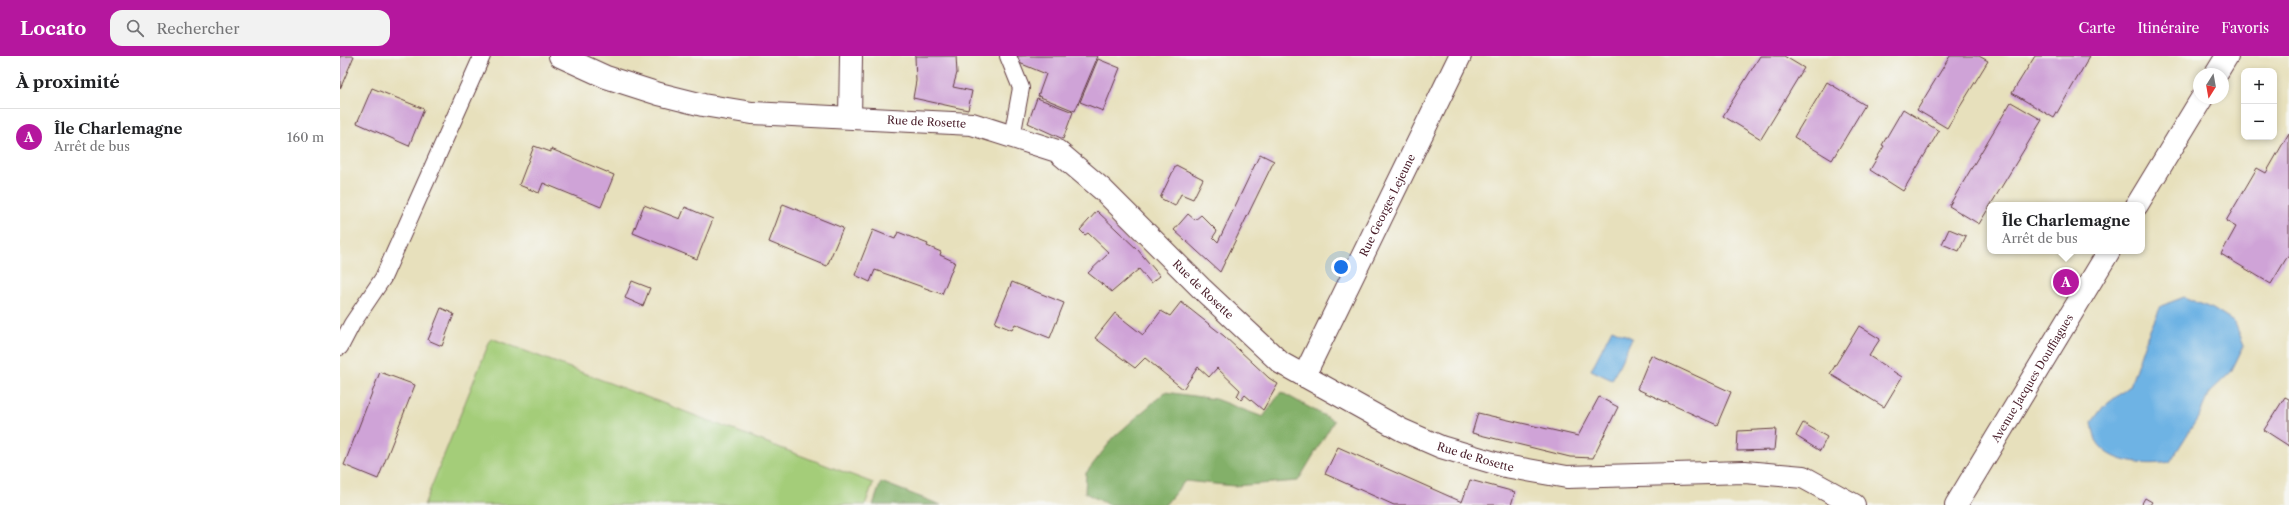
<!DOCTYPE html>
<html lang="fr">
<meta charset="utf-8">
<style>
:root{--surface:#fff;--page:#f2f2f2;--text:#202124;--muted:#757577;--line:#e0e0e0;--accent:#b5179e}
body{margin:0;font-family:"Libre Caslon Text",serif;background:var(--page);color:var(--text)}
.controls{position:absolute;right:12px;top:12px;display:grid;overflow:hidden;border-radius:8px;box-shadow:0 2px 6px #0003}
.controls button{width:36px;height:36px;display:grid;place-items:center;padding:0;border:0;border-bottom:1px solid var(--line);background:var(--surface);color:var(--text);font:20px sans-serif}
.compass{position:absolute;left:1853px;top:12px;width:36px;height:36px;border-radius:50%;background:var(--surface);box-shadow:0 2px 6px #0003;rotate:191deg}
.you{position:absolute;left:1001px;top:211px;width:14px;height:14px;margin:-10px;border:3px solid #fff;border-radius:50%;background:#1a73e8;box-shadow:0 0 0 6px #1a73e833}
.badge{display:grid;place-items:center;width:26px;height:26px;border-radius:50%;background:var(--accent);color:#fff;font-size:13px;font-weight:700}
.pin{position:absolute;translate:-50% -50%;border:2px solid #fff;box-shadow:0 1px 4px #0006}
.popup{position:absolute;left:1647px;top:146px;width:158px;height:52px;box-sizing:border-box;display:grid;place-content:center;border-radius:8px;background:var(--surface);filter:drop-shadow(0 1px 3px #0005);font-size:13px;white-space:nowrap;color:var(--muted)}
.popup b{font-size:15px;color:var(--text)}
.popup::after{content:'';position:absolute;left:50%;top:100%;margin-left:-8px;border:8px solid transparent;border-top-color:var(--surface)}
.list{margin:0;padding:0;list-style:none}
h2{display:flex;justify-content:space-between;align-items:center;height:52px;margin:0;padding:0 16px;font-size:17px}
h2 small{font-size:13px;font-weight:400;color:var(--muted)}
.list li{display:grid;grid-template-columns:26px 1fr auto;gap:12px;align-items:center;box-sizing:border-box;height:56px;padding:0 16px;border-top:1px solid var(--line)}
.list b{display:block;font-size:15px;white-space:nowrap}
.list p{margin:0;font-size:13px;white-space:nowrap;color:var(--muted)}
.list em{font-size:13px;font-style:normal;color:var(--muted)}
.icon{flex:none;width:22px;height:22px;fill:none;stroke:currentColor;stroke-width:2;stroke-linecap:round;stroke-linejoin:round}
.map{position:relative;flex:none;width:1949px;height:449px;overflow:hidden}
header{display:flex;align-items:center;gap:24px;box-sizing:border-box;height:56px;padding:0 20px;background:var(--accent);color:#fff}
header strong{font-size:19px}
nav{display:flex;gap:22px;margin-inline-start:auto;font-size:14px}
.search{width:280px;height:36px;background:var(--page);display:flex;align-items:center;gap:10px;box-sizing:border-box;padding:0 14px;border-radius:12px;color:var(--muted);font-size:15px}
main{display:flex}
aside{flex:1;background:var(--surface)}
.map>svg:first-child{display:block}
.green{fill:#a4cd79;stroke:#777652}
.forest{fill:#83b069;stroke:#66684a}
.water{fill:#6eb3e4;stroke:#5c6988}
.building{fill:#cfa3d7}
.lines{fill:none;stroke-linecap:round;stroke-linejoin:round}
.service-casing{stroke:#623c41;stroke-width:18}
.minor-casing{stroke:#623c41;stroke-width:24}
.tertiary-casing{stroke:#623c41;stroke-width:24}
.service{stroke:#fff;stroke-width:16}
.minor{stroke:#fff;stroke-width:22}
.tertiary{stroke:#fff;stroke-width:22}
.labels{text-anchor:middle;dominant-baseline:central;stroke-width:3.5;stroke-linejoin:round;paint-order:stroke}
.street-label{font-size:11px;fill:#4a1f2b;stroke:#f6f6f2}
</style>
<header>
<strong>Locato</strong>
<div class="search"><svg class="icon" aria-label="search" viewBox="0 0 24 24"><circle cx="10" cy="10" r="6"/><path d="M15 15l6 6"/></svg>Rechercher</div>
<nav><a>Carte</a><a>Itinéraire</a><a>Favoris</a></nav>
</header>
<main>
<aside>
<h2>À proximité<small></small></h2>
<ul class="list">
<li><span class="badge">A</span><div><b>Île Charlemagne</b><p>Arrêt de bus</p></div><em>160 m</em></li>
</ul>
</aside>
<div class="map">
<svg width="1949" height="449" viewBox="0 0 1949 449">
<rect width="100%" height="100%" fill="#f6f6f2"/>
<filter id="ink" filterUnits="userSpaceOnUse"><feTurbulence type="fractalNoise" baseFrequency=".025" numOctaves="2"/><feDisplacementMap in="SourceGraphic" scale="8" xChannelSelector="R" yChannelSelector="G"/><feConvolveMatrix kernelMatrix="1 2 1 2 8 2 1 2 1" color-interpolation-filters="sRGB"/></filter>
<filter id="wash" filterUnits="userSpaceOnUse"><feTurbulence type="fractalNoise" baseFrequency=".012" numOctaves="4" result="noise"/><feDisplacementMap in="SourceGraphic" scale="16" xChannelSelector="R" yChannelSelector="G"/><feGaussianBlur stdDeviation="0.9" result="paint"/><feColorMatrix in="noise" values="0 0 0 0 0 0 0 0 0 0 0 0 0 0 0 0 0 1.4 0 .05"/><feComposite in="paint" operator="in"/></filter>
<g filter="url(#wash)">
<rect width="100%" height="100%" fill="#e7e0bc"/>
<!-- green -->
<path class="green" d="M 151,282 L 533,427 L 525,449 L 84,449 Z"/>
<!-- forest -->
<path class="forest" d="M 825,336 L 875,343 L 923,361 L 941,336 L 994,365 L 958,425 L 894,430 L 845,425 L 825,449 L 769,449 L 745,437 L 746,417 L 774,381 Z
M 541,426 L 601,449 L 533,449 Z"/>
<!-- water -->
<path class="water" d="M 1844,241 L 1873,253 L 1895,267 L 1904,289 L 1891,316 L 1869,337 L 1859,360 L 1830,406 C 1807,410 1769,408 1756,384 C 1754,379 1753,371 1752,366 L 1763,351 L 1790,330 L 1806,283 L 1821,250 Z
M 1272,273 L 1292,282 L 1272,324 L 1251,314 Z"/>
<g id="blocks">
<!-- building -->
<path class="building" d="M 0,0 L 14,0 L 0,33 Z
M 575,0 L 616,0 L 617,17 L 613,31 L 632,35 L 628,54 L 573,42 L 576,25 Z
M 674,0 L 758,0 L 735,55 L 698,40 L 706,18 L 672,4 Z
M 1420,0 L 1444,0 L 1464,12 L 1421,83 L 1383,60 Z
M 1610,0 L 1639,0 L 1648,5 L 1607,72 L 1577,54 Z
M 1695,0 L 1750,0 L 1714,62 L 1672,37 Z
M 758,3 L 780,12 L 763,55 L 740,46 Z
M 1487,26 L 1525,49 L 1492,104 L 1454,81 Z
M 32,32 L 84,53 L 69,90 L 17,67 Z
M 697,42 L 733,56 L 723,83 L 688,67 Z
M 1671,46 L 1702,64 L 1639,168 L 1609,150 Z
M 1563,53 L 1599,75 L 1563,135 L 1530,114 L 1544,90 L 1542,89 Z
M 1949,77 L 1949,198 L 1931,228 L 1881,198 L 1896,171 L 1886,165 L 1917,112 L 1926,117 Z
M 194,90 L 211,96 L 211,93 L 274,119 L 261,151 L 203,127 L 199,137 L 179,129 Z
M 920,98 L 934,105 L 880,216 L 834,174 L 848,158 L 855,164 L 861,159 L 877,175 L 873,181 L 878,186 Z
M 836,109 L 863,123 L 853,143 L 841,138 L 835,150 L 820,142 Z
M 443,148 L 503,172 L 487,210 L 429,186 Z
M 304,149 L 340,163 L 345,151 L 373,163 L 357,203 L 293,177 Z
M 757,155 L 798,194 L 820,220 L 811,227 L 799,213 L 772,236 L 748,217 L 769,197 L 748,177 L 745,179 L 740,174 Z
M 1609,173 L 1626,180 L 1619,195 L 1602,188 Z
M 533,174 L 555,183 L 558,176 L 588,188 L 587,190 L 601,196 L 600,199 L 615,206 L 602,238 L 535,214 L 530,226 L 515,219 Z
M 292,225 L 310,232 L 303,250 L 285,242 Z
M 672,226 L 724,247 L 710,282 L 675,268 L 672,274 L 655,267 Z
M 841,246 L 884,280 L 929,322 L 938,328 L 923,354 L 905,339 L 901,344 L 897,340 L 900,334 L 877,312 L 869,321 L 858,311 L 843,333 L 805,302 L 795,312 L 755,282 L 775,257 L 803,279 L 821,255 L 830,260 Z
M 101,252 L 114,258 L 102,290 L 88,284 Z
M 1519,270 L 1540,283 L 1529,300 L 1562,321 L 1544,351 L 1490,318 Z
M 1311,299 L 1391,336 L 1377,369 L 1297,333 Z
M 40,316 L 75,329 L 38,423 L 4,409 Z
M 1259,341 L 1278,351 L 1253,402 L 1230,401 L 1132,377 L 1138,357 L 1238,380 Z
M 1945,341 L 1949,343 L 1949,390 L 1924,374 Z
M 1463,367 L 1487,381 L 1480,395 L 1456,380 Z
M 1436,373 L 1434,394 L 1397,395 L 1398,375 Z
M 998,391 L 1122,446 L 1130,424 L 1175,436 L 1171,449 L 1054,449 L 985,418 Z
M 1805,442 L 1812,446 L 1810,449 L 1801,449 Z"/>
</g>
</g>
<g filter="url(#ink)">
<use href="#blocks" fill-opacity="0" stroke="#623c41" stroke-width="1"/>
<g class="lines">
<!-- service casing -->
<g class="service-casing">
<path id="service" d="M 668,0 L 681,32 L 672,81
M 0,291 L 12,268 L 43,222 L 142,0"/>
</g>
<!-- minor casing -->
<g class="minor-casing">
<g id="minor">
<path d="M 510,61 L 511,0"/>
<path id="s1" d="M 964,320 L 1120,0"/>
</g>
</g>
<!-- tertiary casing -->
<g class="tertiary-casing">
<g id="tertiary">
<path id="s2" d="M 220,0 L 266,21 L 319,38 L 363,49 L 412,57 L 632,68 L 717,95 L 763,134 L 861,232 L 941,307 L 1062,374 L 1101,391 L 1165,410 L 1227,421 L 1405,416 L 1463,421 L 1514,449"/>
<path d="M 1876,18 L 1887,0"/>
<path d="M 1797,149 L 1862,42"/>
<path id="s3" d="M 1616,449 L 1769,195"/>
</g>
</g>
<!-- service -->
<use href="#service" class="service"/>
<!-- minor -->
<use href="#minor" class="minor"/>
<!-- tertiary -->
<use href="#tertiary" class="tertiary"/>
</g>
</g>
<g class="labels">
<!-- street labels -->
<g class="street-label">
<text stroke="none"><textPath href="#s2" startOffset="376">Rue de Rosette</textPath></text>
<text stroke="none"><textPath href="#s1" startOffset="190">Rue Georges Lejeune</textPath></text>
<text stroke="none"><textPath href="#s2" startOffset="712">Rue de Rosette</textPath></text>
<text stroke="none"><textPath href="#s3" startOffset="148">Avenue Jacques Douffiagues</textPath></text>
<text stroke="none"><textPath href="#s2" startOffset="1036">Rue de Rosette</textPath></text>
</g>
</g>
</svg>
<div class="controls">
<button>+</button>
<button>−</button>
</div>
<svg class="compass" viewBox="-18 -18 36 36"><path d="M0-13l5 13h-10z" fill="#e53935"/><path d="M0 13l5-13h-10z" fill="#757577"/></svg>
<div class="you"></div>
<div class="pin badge" style="left:1726px;top:226px">A</div>
<div class="popup"><b>Île Charlemagne</b>Arrêt de bus</div>
</div>
</main>
